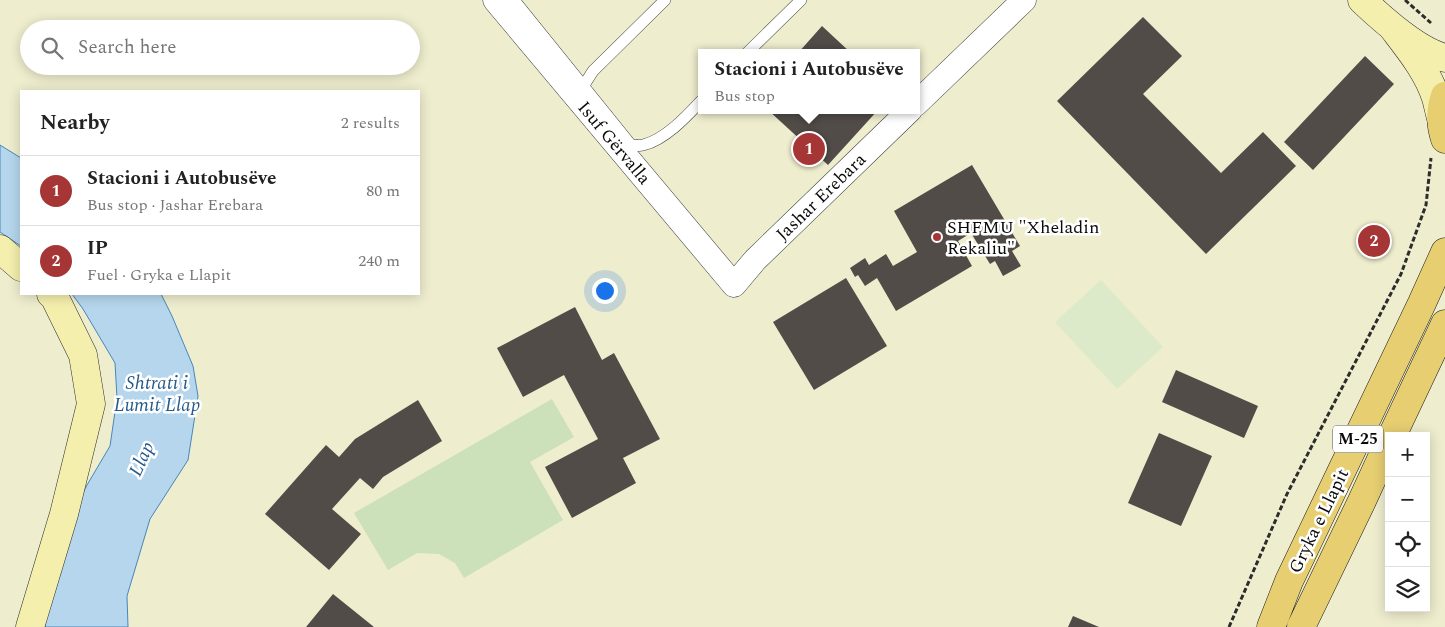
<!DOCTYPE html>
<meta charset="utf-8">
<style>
:root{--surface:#fff;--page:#f6f6f6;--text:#222;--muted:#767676;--line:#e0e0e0;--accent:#a63636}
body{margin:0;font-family:Spectral,serif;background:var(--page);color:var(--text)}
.controls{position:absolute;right:15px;bottom:15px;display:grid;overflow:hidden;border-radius:0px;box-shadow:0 2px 12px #0003}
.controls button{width:45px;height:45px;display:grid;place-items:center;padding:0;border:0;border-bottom:1px solid var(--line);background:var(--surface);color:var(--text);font:25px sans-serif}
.you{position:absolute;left:604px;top:290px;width:18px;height:18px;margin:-12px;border:4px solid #fff;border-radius:50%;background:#1a73e8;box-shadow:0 0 0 8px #1a73e833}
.badge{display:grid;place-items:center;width:32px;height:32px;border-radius:50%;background:var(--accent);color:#fff;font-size:16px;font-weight:700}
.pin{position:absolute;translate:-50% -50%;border:2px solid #fff;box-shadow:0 1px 5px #0006}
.popup{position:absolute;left:698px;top:49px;width:222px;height:65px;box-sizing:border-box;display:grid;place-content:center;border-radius:0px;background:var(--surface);filter:drop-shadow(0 1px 4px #0005);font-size:16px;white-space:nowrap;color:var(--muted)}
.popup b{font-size:19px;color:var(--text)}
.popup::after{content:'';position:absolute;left:50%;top:100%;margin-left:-10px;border:10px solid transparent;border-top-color:var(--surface)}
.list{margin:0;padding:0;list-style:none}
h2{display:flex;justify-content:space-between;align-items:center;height:65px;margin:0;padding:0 20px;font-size:21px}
h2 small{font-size:16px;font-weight:400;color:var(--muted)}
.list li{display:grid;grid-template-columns:32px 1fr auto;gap:15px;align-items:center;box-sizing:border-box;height:70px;padding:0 20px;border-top:1px solid var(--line)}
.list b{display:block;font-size:19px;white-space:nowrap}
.list p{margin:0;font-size:16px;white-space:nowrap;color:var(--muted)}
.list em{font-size:16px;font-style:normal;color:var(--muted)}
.icon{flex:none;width:28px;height:28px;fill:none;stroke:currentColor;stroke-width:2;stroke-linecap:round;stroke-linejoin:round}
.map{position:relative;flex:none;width:1445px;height:627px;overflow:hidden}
.search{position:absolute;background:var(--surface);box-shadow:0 2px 12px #0003;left:20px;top:20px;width:400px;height:55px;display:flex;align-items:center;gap:12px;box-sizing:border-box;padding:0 18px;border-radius:28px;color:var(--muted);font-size:19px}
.panel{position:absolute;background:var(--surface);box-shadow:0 2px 12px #0003;left:20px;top:90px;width:400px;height:205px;border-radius:0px}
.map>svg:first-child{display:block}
.farmland{fill:#eeedce;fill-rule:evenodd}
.green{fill:#cce1b9}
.pitch{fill:#ddeac9}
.water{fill:#b5d6ed;stroke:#4687ba}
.building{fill:#514c48}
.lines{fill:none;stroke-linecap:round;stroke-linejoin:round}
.service-casing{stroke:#3d3d3d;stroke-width:12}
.minor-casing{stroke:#3d3d3d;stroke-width:25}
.secondary-casing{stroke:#2c2c2c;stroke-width:29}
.primary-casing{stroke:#1b1b1b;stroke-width:29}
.path{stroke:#2c2c2c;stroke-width:3;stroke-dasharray:5 2.5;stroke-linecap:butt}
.service{stroke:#fff;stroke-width:11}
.minor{stroke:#fff;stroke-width:24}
.secondary{stroke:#f4efad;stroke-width:28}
.primary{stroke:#e6ce71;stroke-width:28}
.poi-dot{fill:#a63636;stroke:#fff;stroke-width:2}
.labels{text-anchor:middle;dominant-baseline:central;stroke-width:5;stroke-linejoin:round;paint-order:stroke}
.shield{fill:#fff;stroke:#545454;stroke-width:1}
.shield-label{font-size:16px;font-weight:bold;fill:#0a0a0a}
.street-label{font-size:18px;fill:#0a0a0a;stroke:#fff}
.poi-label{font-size:18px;fill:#0a0a0a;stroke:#fff;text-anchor:start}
.water-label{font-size:19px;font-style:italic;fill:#255a8a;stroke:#fff}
</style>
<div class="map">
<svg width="1445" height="627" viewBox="0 0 1445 627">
<rect width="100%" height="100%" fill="#fcf9ea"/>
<!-- farmland -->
<path class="farmland" d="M 0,0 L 1445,0 L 1445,627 L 0,627 ZM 29,29 L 411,29 L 411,66 L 29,66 ZM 702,53 L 916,53 L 916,110 L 702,110 ZM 21,91 L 419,91 L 419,294 L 21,294 ZM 1389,436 L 1426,436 L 1426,608 L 1389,608 Z"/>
<!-- green -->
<path class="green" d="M 552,399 L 574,437 L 530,462 L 563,520 L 464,578 L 455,563 L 439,554 L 417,553 L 388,570 L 354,513 Z"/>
<!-- pitch -->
<path class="pitch" d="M 1101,280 L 1163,347 L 1117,389 L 1055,322 Z"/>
<!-- water -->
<path class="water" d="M 0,145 L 21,158 L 21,246 L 0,232 Z
M 72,294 L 161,294 L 172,316 L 193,366 L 198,396 L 188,460 L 150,519 L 127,596 L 128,627 L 45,627 L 51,579 L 64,530 L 87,485 L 110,446 L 117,398 L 115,363 L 83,309 Z"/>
<!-- building -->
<path class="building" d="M 1143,17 L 1182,56 L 1143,94 L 1221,173 L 1263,132 L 1296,166 L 1206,254 L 1057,101 Z
M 822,26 L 851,53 L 798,53 Z
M 1365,56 L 1394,84 L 1313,170 L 1284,142 Z
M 768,110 L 878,110 L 828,165 Z
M 972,165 L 1020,246 L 1012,251 L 1021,266 L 1003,276 L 995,261 L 990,264 L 971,233 L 958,241 L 972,266 L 896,311 L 877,278 L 865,286 L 858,275 L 855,277 L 850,268 L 865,258 L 869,265 L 886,254 L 893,266 L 917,252 L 894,211 Z
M 846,278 L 887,346 L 814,390 L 773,322 Z
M 575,307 L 602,360 L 614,353 L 660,439 L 623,458 L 636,483 L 572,518 L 545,467 L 598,439 L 564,375 L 523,397 L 497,348 Z
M 1176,370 L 1258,406 L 1244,438 L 1162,402 Z
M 418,400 L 442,441 L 383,477 L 373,489 L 360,478 L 332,509 L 361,534 L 329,570 L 265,514 L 326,445 L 339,457 L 355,439 Z
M 1159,433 L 1212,456 L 1181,526 L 1128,503 Z
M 333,594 L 374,627 L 306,627 Z
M 1073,616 L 1099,627 L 1068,627 Z"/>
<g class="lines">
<!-- service casing -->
<g class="service-casing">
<path id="service" d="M 514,0 L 631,145 C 635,145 639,146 643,145 C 665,140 687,116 702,100
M 747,53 L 801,0
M 584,85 L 593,71 L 665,0"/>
</g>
<!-- minor casing -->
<g class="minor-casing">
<path id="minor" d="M 495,0 L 734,285 L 755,260 L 910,110
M 916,104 L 1024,0"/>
</g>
<!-- secondary casing -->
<g class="secondary-casing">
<path id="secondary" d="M 1362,0 C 1382,19 1418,51 1445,58
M 1393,28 C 1409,49 1428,72 1436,98 C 1438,105 1439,111 1441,118
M 0,249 L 21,267
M 30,627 L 64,514 L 91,404 L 83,355 L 54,296 L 51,294"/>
</g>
<!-- primary casing -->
<g class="primary-casing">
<path id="primary" d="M 1445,96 C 1440,110 1440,124 1445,139
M 1392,436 L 1445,324
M 1271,627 L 1289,581 L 1422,303 L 1445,252
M 1301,627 L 1361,503 L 1389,442"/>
</g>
<!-- path -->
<path class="path" d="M 1405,0 L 1431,23
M 1229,627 L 1287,494 L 1401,274 L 1426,205 L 1431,158"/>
<!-- service -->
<use href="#service" class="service"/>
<!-- minor -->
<use href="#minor" class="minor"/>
<!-- secondary -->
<use href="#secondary" class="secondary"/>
<!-- primary -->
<use href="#primary" class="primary"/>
</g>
<!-- markers -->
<circle class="poi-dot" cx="937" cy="237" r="5"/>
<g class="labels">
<!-- shield labels -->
<rect class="shield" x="1333" y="425.5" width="50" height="27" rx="4"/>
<g class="shield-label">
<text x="1358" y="439">M-25</text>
</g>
<!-- street labels -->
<g class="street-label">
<text transform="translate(614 143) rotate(50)">Isuf Gërvalla</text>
<text transform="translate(821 197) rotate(-44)">Jashar Erebara</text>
<text transform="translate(1319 521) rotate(-64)">Gryka e Llapit</text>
</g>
<!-- poi labels -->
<g class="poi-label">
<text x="947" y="227">SHFMU "Xheladin<tspan x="947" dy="21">Rekaliu"</tspan></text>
</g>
<!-- water labels -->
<g class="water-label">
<text x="157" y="383">Shtrati i<tspan x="157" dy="22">Lumit Llap</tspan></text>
<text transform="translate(142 459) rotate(-66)">Llap</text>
</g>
</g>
</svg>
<div class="controls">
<button>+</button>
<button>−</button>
<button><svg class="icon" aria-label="locate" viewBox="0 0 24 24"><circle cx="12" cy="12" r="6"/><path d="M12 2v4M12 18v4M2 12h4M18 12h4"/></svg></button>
<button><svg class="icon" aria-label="layers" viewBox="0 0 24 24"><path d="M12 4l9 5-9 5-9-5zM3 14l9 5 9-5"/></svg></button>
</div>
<div class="you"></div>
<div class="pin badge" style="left:809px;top:149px">1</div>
<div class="popup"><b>Stacioni i Autobusëve</b>Bus stop</div>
<div class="pin badge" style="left:1374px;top:241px">2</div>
<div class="search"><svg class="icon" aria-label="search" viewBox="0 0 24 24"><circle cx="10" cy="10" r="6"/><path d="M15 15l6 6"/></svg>Search here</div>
<section class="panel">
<h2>Nearby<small>2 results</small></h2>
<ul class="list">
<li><span class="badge">1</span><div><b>Stacioni i Autobusëve</b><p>Bus stop · Jashar Erebara</p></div><em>80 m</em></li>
<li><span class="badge">2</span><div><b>IP</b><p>Fuel · Gryka e Llapit</p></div><em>240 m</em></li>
</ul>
</section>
</div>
